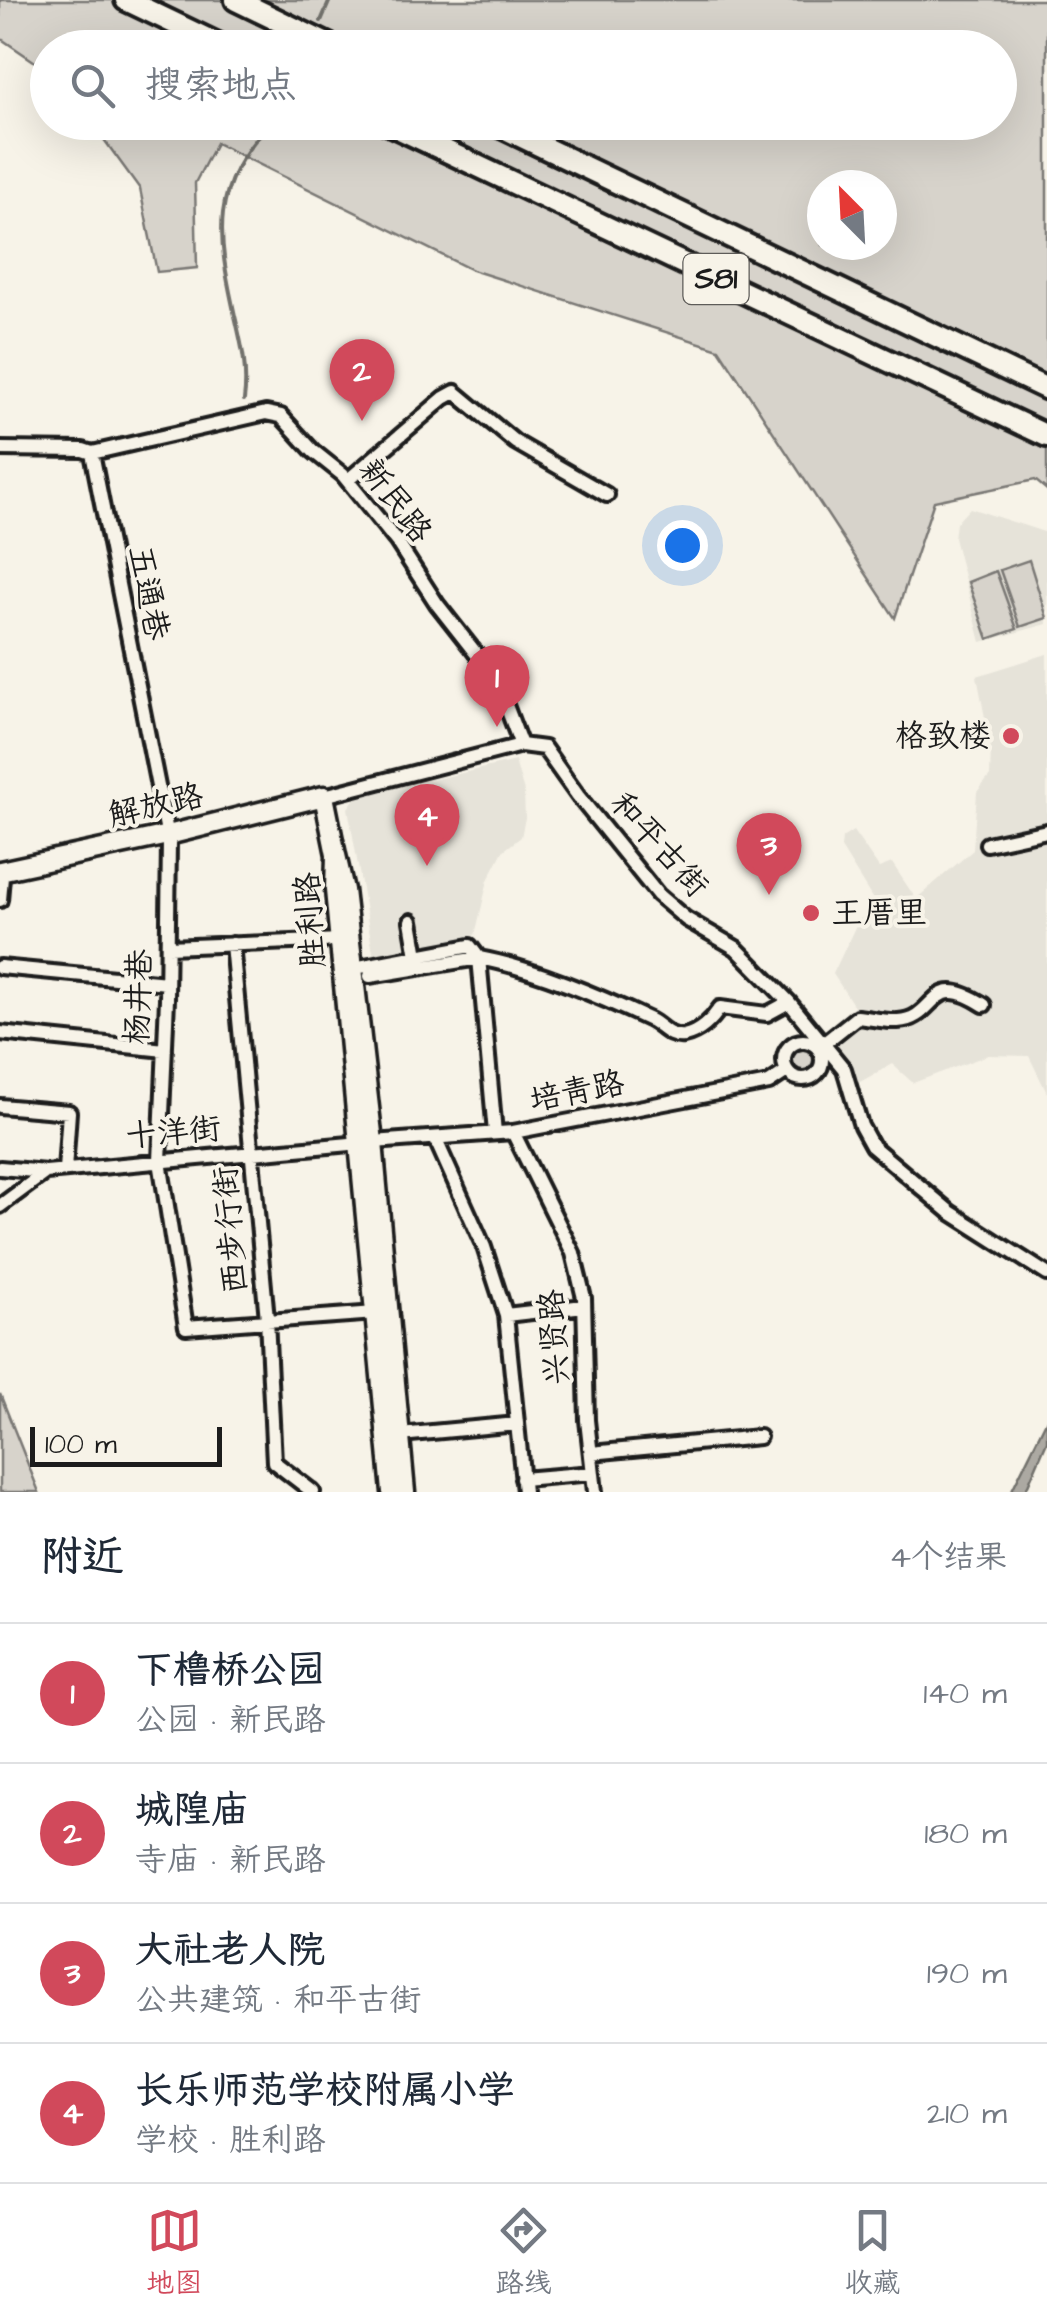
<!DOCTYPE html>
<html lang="zh">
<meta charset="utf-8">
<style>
:root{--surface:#fff;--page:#f2f2f3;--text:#1f2937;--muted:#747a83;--line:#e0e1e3;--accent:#d1495b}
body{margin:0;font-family:"Architects Daughter","LXGW WenKai TC",sans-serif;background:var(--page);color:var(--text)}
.compass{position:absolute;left:807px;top:170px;width:90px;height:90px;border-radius:50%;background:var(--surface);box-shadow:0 10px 40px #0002;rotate:336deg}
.scale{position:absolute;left:30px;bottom:25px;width:192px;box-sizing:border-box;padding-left:10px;border:5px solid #1c1c1c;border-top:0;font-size:28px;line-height:35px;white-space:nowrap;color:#1c1c1c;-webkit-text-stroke:8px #f7f3e8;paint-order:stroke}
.you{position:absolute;left:682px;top:545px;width:35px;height:35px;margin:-25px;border:8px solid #fff;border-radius:50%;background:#1a73e8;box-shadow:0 0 0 15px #1a73e833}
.badge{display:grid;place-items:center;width:65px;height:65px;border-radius:50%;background:var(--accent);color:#fff;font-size:32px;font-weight:700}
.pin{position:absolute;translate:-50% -82px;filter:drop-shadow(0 2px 5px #0008)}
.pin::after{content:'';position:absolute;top:52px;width:35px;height:30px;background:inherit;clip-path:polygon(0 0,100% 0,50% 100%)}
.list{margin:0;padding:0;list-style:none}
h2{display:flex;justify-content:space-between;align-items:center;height:130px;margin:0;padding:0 40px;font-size:42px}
h2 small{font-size:32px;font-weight:400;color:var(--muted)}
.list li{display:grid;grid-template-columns:65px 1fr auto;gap:30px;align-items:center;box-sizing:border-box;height:140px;padding:0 40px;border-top:2px solid var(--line)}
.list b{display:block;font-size:38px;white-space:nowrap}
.list p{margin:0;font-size:32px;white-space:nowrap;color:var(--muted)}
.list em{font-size:32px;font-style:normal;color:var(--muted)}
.icon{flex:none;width:55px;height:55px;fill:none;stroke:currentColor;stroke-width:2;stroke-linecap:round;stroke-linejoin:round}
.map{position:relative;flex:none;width:1047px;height:1492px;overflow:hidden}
.search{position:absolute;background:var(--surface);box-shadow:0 10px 40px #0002;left:30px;right:30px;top:30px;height:110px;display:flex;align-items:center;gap:25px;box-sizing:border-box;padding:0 35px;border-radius:55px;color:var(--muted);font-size:38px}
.sheet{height:690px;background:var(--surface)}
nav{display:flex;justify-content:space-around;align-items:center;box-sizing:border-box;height:140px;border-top:2px solid var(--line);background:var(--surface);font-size:28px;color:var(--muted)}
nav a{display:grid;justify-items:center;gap:5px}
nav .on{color:var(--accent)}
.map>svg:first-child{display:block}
.built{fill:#e6e3d9}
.green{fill:#d7d3cb;stroke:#7a7874;stroke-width:2.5;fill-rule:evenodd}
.water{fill:#aca9a2;stroke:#72716c;stroke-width:2.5}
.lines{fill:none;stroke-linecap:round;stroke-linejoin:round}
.stream{stroke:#72716c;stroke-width:4}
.minor-casing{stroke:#1c1c1c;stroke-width:20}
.major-casing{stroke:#1c1c1c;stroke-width:25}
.highway-casing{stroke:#1c1c1c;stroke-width:28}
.minor{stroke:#f7f3e8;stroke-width:12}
.major{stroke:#f7f3e8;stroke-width:18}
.highway{stroke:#f7f3e8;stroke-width:20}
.poi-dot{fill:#d1495b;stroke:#f7f3e8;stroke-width:4}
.labels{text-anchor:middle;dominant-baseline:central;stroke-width:8;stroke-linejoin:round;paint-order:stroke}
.shield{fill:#f7f3e8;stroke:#5e5c59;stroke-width:2.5}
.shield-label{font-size:30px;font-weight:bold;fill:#1c1c1c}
.street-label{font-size:32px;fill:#1c1c1c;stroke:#f7f3e8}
.poi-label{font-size:32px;fill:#1c1c1c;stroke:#f7f3e8;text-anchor:end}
</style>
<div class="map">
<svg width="1047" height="1492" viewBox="0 0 1047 1492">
<rect width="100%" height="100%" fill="#f7f3e8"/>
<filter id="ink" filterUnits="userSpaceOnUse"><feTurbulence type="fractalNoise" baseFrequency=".01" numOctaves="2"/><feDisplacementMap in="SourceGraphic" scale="20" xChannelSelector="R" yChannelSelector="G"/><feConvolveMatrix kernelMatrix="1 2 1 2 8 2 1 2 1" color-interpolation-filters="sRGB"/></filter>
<g filter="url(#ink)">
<!-- built -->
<path class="built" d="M 970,508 L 1047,533 L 1047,624 L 981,642 L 954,538 L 956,523 Z
M 1047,654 L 1047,1093 L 1029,1056 L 988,1055 L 913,1083 L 892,1064 L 860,1082 L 832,1047 L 836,1042 L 824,1032 L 854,1006 L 833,974 L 858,921 L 877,906 L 841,848 L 842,838 L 853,831 L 879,868 L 892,863 L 916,899 L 973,850 L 977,792 L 990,776 L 991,749 L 977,676 Z
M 515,761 L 524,792 L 525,818 L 521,837 L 503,851 L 488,880 L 475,935 L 374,958 L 348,808 L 356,797 Z"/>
<!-- green -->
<path class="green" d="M 0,0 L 1047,0 L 1047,490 L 1035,480 L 934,501 L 895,618 L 719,349 L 472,270 L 216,143 L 195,183 L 197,268 L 157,272 L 140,189 L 92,123 L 1000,122 L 1000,48 L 48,48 L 47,70 L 0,38 ZM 822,185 L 882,185 L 882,245 L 822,245 Z
M 1029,560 L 1047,618 L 1020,627 L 1000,570 Z
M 996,571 L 1017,629 L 988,639 L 968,582 Z
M790 1060a13 13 0 1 1 26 0a13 13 0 1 1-26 0Z
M 0,1394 L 39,1492 L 0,1492 Z"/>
<!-- water -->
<path class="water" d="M 1047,1419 L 1047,1441 L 1025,1492 L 1011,1492 Z"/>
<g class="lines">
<!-- stream -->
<path class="stream" d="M 321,21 L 330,0
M 244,400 C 248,370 242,346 235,316 C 217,234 209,188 271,122"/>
<!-- minor casing -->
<g class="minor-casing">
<path id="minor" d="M 0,449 L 83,450 L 92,453 L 169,842 L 167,999 L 160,1161 L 186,1327 L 376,1313
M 92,453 L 266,413 L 281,416 L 313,451 L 343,475 L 397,542 L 437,604 L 496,679 L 521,745
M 348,480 L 444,398 L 455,392 L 515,442 L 607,495
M 324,796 L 521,745 L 544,748 L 578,796 L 658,895 L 686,919 L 736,948 L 789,1002 L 844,1069 L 861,1126 L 872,1146 L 950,1212 L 1047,1274
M 987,844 L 1047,831
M 0,900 L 2,877
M 411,921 L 417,956
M 232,944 L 267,1319 L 274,1462 L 313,1492
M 168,947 L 341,940
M 0,967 L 167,983
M 354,968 L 470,946 L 479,958 C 534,968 599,996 650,1020 C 662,1026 668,1038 684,1036 C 699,1033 712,1020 720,1008 L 767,1014 L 789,1002
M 370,976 L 479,958 L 495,1133
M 0,1033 L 165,1050
M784 1060a19 19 0 1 1 38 0a19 19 0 1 1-38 0Z
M 818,1048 L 857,1017 C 870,1018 885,1022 898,1021 C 938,1019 928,969 984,1005
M 0,1106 L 69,1112 L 65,1170
M 513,1132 L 573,1253 L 584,1298 L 587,1420 L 595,1492
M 435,1138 L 484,1247 L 506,1315 L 524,1492
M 373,1142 L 513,1132 L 769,1083 L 787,1071
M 0,1168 L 46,1172
M 0,1206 L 46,1172 L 361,1143
M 506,1315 L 584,1306
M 400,1435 L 517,1424
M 591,1453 L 759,1437
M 522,1479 L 593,1473"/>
</g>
<!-- major casing -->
<g class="major-casing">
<path id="major" d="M 0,871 L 168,835 L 324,796 L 336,855
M 392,1492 L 335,890 L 336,855 L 344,890 L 373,1142 L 405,1492"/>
</g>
<!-- highway casing -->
<g class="highway-casing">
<path id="highway" d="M 126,0 L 226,48
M 236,0 L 335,48
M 385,122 L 1047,436
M 491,122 L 1047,389"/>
</g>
<!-- minor -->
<use href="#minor" class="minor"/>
<!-- major -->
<use href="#major" class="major"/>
<!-- highway -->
<use href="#highway" class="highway"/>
</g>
</g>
<!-- markers -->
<g class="poi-dot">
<circle cx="1011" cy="736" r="10"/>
<circle cx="811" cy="913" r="10"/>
</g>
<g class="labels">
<!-- shield labels -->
<rect class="shield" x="683.5" y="254" width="65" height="50" rx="8"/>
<g class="shield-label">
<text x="716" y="279">S81</text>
</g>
<!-- street labels -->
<g class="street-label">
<text transform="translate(395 501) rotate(52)">新民路</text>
<text transform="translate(148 593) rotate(79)">五通巷</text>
<text transform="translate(156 806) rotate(-13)">解放路</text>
<text transform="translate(659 845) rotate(48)">和平古街</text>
<text transform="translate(311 920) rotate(-94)">胜利路</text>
<text transform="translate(139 997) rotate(-88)">杨井巷</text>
<text transform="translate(577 1092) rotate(-11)">培青路</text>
<text transform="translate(173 1133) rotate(-5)">十洋街</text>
<text transform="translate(231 1230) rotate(-95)">西步行街</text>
<text transform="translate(555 1337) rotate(-94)">兴贤路</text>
</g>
<!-- poi labels -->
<g class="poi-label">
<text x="991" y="736">格致楼</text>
<text x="831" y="913" text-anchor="start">王厝里</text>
</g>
</g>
</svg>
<svg class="compass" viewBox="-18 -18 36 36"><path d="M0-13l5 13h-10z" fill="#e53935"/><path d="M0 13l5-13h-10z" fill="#747a83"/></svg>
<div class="scale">100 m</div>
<div class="you"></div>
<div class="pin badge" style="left:497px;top:727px">1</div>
<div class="pin badge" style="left:362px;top:421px">2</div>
<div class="pin badge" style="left:769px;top:895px">3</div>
<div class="pin badge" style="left:427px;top:866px">4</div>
<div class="search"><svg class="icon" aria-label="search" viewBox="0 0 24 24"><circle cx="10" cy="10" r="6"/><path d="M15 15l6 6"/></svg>搜索地点</div>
</div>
<section class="sheet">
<h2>附近<small>4个结果</small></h2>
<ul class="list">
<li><span class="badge">1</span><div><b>下橹桥公园</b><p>公园 · 新民路</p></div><em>140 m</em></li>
<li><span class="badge">2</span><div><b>城隍庙</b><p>寺庙 · 新民路</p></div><em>180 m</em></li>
<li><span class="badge">3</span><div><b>大社老人院</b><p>公共建筑 · 和平古街</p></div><em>190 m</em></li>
<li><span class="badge">4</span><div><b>长乐师范学校附属小学</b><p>学校 · 胜利路</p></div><em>210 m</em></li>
</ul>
</section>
<nav>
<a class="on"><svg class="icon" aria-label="map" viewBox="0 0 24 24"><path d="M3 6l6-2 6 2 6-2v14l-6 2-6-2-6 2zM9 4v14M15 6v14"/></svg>地图</a>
<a><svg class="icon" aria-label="directions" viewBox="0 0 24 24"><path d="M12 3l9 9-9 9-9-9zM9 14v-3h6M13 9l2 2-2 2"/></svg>路线</a>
<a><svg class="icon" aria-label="saved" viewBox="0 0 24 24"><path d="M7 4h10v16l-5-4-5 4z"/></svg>收藏</a>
</nav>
